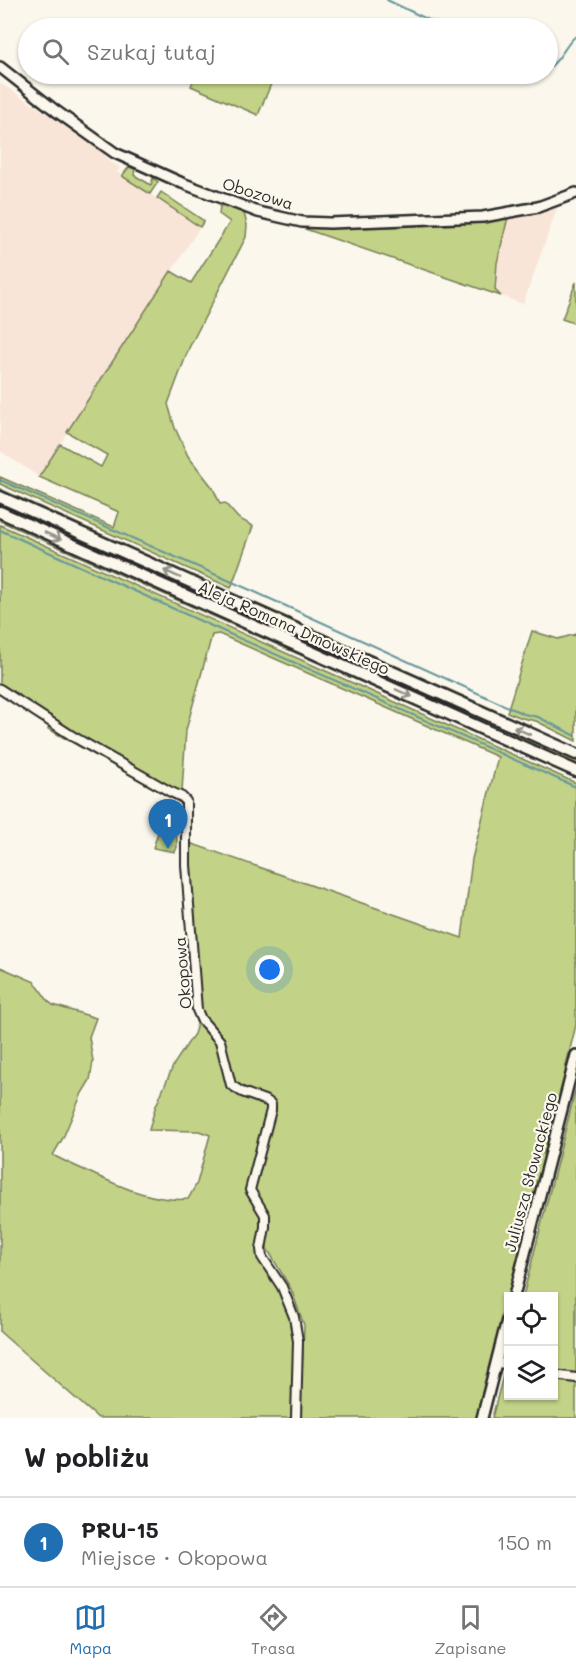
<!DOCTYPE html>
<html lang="pl">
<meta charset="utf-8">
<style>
:root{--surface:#fff;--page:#f2f2f2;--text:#202124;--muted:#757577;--line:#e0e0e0;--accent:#1f6fb2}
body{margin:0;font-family:Mali,sans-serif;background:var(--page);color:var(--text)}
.controls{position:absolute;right:18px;bottom:18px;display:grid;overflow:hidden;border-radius:0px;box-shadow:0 2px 4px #0004}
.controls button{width:54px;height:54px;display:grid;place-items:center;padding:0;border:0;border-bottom:2px solid var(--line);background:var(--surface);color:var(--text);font:30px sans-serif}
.you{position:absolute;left:270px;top:970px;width:21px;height:21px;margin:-15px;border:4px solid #fff;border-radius:50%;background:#1a73e8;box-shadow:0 0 0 9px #1a73e833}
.badge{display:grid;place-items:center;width:39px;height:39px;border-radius:50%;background:var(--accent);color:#fff;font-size:20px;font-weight:700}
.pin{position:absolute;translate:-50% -50px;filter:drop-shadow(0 2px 3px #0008)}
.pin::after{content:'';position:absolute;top:32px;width:21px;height:18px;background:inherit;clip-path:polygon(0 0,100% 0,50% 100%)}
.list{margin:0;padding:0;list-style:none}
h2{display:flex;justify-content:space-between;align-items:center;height:78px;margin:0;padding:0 24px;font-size:26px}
h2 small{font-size:20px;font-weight:400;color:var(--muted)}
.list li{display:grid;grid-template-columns:39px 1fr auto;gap:18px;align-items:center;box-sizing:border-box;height:90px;padding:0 24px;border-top:2px solid var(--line)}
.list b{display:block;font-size:22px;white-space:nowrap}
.list p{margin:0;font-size:20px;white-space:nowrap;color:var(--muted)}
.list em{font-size:20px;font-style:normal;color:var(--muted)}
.icon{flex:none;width:33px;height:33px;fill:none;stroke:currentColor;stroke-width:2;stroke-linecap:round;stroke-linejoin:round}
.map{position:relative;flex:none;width:576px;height:1418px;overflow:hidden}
.search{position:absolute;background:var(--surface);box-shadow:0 2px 4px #0004;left:18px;right:18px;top:18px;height:66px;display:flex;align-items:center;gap:15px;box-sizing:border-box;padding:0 21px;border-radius:33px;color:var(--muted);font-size:22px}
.sheet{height:168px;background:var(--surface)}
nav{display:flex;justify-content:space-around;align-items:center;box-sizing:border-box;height:84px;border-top:2px solid var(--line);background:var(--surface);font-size:16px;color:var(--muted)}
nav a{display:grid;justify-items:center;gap:3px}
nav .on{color:var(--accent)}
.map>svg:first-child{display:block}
.built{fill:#f9e5d8}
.green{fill:#c2d286;stroke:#767e58;stroke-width:1.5}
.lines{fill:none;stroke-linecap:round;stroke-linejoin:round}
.stream{stroke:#66969c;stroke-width:2}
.minor-casing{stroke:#2b2b2b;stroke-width:12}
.tertiary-casing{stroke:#2b2b2b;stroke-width:14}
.secondary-casing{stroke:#2b2b2b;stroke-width:15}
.minor{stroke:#fbf7ec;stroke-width:8}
.tertiary{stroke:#fbf7ec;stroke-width:9}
.secondary{stroke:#fbf7ec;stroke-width:10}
.oneway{stroke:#93918c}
.labels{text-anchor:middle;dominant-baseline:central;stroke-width:4.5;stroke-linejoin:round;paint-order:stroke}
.street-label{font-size:16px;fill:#2b2b2b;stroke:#fbf7ec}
</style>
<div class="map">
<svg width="576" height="1418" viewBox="0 0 576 1418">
<rect width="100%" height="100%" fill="#fbf7ec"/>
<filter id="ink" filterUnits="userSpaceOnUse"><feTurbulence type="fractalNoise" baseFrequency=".0167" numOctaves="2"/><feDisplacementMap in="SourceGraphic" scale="12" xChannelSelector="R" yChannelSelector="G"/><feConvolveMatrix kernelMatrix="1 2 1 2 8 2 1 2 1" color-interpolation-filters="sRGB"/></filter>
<g filter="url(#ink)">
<!-- built -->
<path class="built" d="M 0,83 L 97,146 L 112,163 L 120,167 L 117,172 L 200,227 L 39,477 L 0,451 Z
M 558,206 L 523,304 L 501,296 L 495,290 L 497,263 L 508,217 L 548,210 Z"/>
<!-- green -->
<path class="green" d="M 196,74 L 265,74 L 274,77 L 258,115 L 191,86 Z
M 129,167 L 135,169 L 134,175 L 151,185 L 153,178 L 158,182 L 150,194 L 122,176 Z
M 161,192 L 204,221 L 200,227 L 157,198 Z
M 226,205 L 235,207 L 244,213 L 247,225 L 246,237 L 189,348 L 168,404 L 175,428 L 188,456 L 213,488 L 220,504 L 225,503 L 238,518 L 253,526 L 231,588 L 0,484 L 0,477 L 114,527 L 119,512 L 39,477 L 60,444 L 101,467 L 107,455 L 67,432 L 171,271 L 191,283 L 230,222 L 219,214 L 220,206 Z
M 508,217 L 497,263 L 495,290 L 501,296 L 305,229 L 305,226 L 347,228 L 438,225 L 479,223 Z
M 576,282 L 576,324 L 562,319 Z
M 0,489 L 519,721 L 531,725 L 532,728 L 518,724 L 0,492 Z
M 0,501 L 576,759 L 576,765 L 0,507 Z
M 0,517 L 576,775 L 576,778 L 0,521 Z
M 0,525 L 576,783 L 576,1025 L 565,1069 L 567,1072 L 477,1418 L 300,1418 L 304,1325 L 291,1289 L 265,1245 L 268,1216 L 265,1206 L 254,1193 L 275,1108 L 269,1106 L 248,1189 L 248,1196 L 262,1216 L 259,1245 L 287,1305 L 293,1326 L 294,1349 L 293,1418 L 98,1418 L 0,1332 L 0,967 L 35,982 L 48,1001 L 53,1005 L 96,1018 L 89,1037 L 93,1061 L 90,1080 L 82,1093 L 63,1138 L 53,1155 C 67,1163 81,1168 95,1175 C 124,1188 155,1202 188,1199 L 197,1183 L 210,1135 L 199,1131 L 149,1130 L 155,1108 L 174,1064 L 194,1034 L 197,1024 L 193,1010 L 192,985 L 197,984 L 190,843 L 462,938 L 472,859 L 498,757 L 219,634 L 212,635 L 186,730 L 182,791 L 175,792 L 83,739 L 0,686 Z
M 532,631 L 558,639 L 576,634 L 576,741 L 536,721 L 522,718 L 507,712 Z
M 0,690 L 184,801 L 183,841 L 182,804 L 48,729 L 49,726 L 0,694 Z
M 162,821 L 176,826 L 177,847 L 175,852 L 153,848 Z
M 576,1088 L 576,1373 L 554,1370 L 554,1296 L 523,1296 Z
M 505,1368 L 508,1369 L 508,1396 L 554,1396 L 554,1377 L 576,1380 L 576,1418 L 492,1418 Z"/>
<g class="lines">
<!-- stream -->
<path class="stream" d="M 387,0 L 431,21 L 460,28
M 548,68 C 560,62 565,44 576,36
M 0,480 L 255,592 L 524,714 L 538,717 L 576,736
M 0,530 L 216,628 L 576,787"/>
<!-- minor casing -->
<g class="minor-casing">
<path id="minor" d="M 0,689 L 74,737 L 169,791 L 182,797 L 186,801 L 186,865 L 197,1010 L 201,1019 L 220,1041 L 231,1085 L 242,1092 L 267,1101 L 271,1104 L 271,1110 L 250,1190 L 265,1215 L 265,1227 L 261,1249 L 262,1257 L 282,1287 L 294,1317 L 298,1341 L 296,1418
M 496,1362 L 508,1365
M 554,1375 L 576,1378"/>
</g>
<!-- tertiary casing -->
<g class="tertiary-casing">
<path id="tertiary" d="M 0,67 L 56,111 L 115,153 L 182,183 L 258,212 L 302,222 L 330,223 L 483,217 L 538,207 L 576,193
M 514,1296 L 576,1055
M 482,1418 L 508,1316"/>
</g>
<!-- secondary casing -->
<g class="secondary-casing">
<path id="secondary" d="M 0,497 L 576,754
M 0,512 L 576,771"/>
</g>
<!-- minor -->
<use href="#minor" class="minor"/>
<!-- tertiary -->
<use href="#tertiary" class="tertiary"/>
<!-- secondary -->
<use href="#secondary" class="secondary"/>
</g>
<!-- one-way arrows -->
<defs><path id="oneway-shaft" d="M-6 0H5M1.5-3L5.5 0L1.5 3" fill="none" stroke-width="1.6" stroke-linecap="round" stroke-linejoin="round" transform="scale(1.5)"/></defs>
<g class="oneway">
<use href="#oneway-shaft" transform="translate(53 536) rotate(24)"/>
<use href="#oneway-shaft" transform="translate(172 574) rotate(-156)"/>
<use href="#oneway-shaft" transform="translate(404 693) rotate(24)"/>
<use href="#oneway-shaft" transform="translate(522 731) rotate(-156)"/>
</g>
</g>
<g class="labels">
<!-- street labels -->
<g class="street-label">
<text transform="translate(258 193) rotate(17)">Obozowa</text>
<text transform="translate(294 627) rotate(24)">Aleja Romana Dmowskiego</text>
<text transform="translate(182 973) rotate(-95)">Okopowa</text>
<text transform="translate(530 1172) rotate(-75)">Juliusza Słowackiego</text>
</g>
</g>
</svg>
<div class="controls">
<button><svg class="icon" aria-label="locate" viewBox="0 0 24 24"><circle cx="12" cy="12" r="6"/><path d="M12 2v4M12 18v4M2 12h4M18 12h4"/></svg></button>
<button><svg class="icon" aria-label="layers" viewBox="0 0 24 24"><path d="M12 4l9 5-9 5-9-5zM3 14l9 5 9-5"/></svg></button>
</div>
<div class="you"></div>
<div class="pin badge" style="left:168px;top:849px">1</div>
<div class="search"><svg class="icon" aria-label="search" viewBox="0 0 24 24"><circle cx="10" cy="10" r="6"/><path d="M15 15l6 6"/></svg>Szukaj tutaj</div>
</div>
<section class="sheet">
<h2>W pobliżu<small></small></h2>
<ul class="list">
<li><span class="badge">1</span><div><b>PRU-15</b><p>Miejsce · Okopowa</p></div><em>150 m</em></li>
</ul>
</section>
<nav>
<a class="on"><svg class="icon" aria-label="map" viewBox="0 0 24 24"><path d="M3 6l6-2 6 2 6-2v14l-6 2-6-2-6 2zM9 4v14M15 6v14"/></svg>Mapa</a>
<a><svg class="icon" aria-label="directions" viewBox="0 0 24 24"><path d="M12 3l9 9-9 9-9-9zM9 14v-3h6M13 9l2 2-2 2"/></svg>Trasa</a>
<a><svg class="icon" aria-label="saved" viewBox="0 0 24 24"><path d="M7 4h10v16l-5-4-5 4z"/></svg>Zapisane</a>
</nav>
